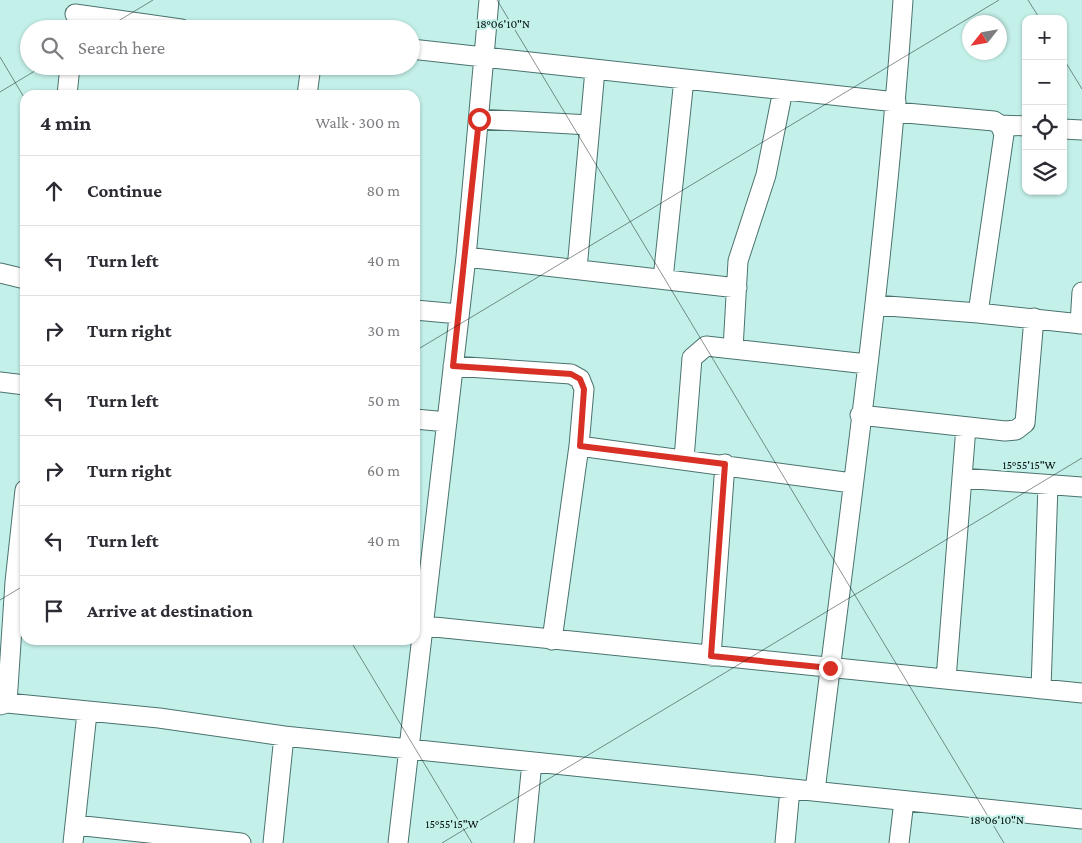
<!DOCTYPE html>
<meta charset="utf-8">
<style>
:root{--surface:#fff;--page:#f7f7f7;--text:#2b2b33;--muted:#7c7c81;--line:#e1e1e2}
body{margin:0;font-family:"Crimson Pro",serif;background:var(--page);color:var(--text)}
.controls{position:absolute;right:15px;top:15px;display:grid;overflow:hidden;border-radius:10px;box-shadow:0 1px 4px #0004}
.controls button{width:45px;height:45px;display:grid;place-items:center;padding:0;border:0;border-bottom:1px solid var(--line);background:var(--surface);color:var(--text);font:25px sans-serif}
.compass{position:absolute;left:962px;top:15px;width:45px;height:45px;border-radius:50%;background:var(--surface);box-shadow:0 1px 4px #0004;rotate:239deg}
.stop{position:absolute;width:15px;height:15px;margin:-11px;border:4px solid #d93025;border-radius:50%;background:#fff}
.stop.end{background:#d93025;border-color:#fff;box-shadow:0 1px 5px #0008}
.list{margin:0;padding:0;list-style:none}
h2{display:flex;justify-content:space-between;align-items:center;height:65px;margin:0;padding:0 20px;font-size:21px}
h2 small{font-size:16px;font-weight:400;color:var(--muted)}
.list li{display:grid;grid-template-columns:32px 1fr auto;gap:15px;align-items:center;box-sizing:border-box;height:70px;padding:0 20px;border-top:1px solid var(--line)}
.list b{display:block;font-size:19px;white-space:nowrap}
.list em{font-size:16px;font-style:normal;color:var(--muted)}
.icon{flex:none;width:28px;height:28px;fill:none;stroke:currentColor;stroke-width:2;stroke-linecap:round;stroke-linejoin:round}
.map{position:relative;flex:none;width:1082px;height:843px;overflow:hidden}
.search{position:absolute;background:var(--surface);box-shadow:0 1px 4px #0004;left:20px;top:20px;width:400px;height:55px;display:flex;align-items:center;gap:12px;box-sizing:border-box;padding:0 18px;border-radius:28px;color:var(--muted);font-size:19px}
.panel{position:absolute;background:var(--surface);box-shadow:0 1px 4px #0004;left:20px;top:90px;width:400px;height:555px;border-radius:15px}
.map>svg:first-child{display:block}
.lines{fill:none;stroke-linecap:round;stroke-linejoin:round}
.minor-casing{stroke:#4a736e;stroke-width:21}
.minor{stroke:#fff;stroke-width:19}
.route{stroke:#d93025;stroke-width:6}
.ticks{fill:none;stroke:#020f0e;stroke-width:1;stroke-opacity:0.45}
.ticks-label{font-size:12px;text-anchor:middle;fill:#020f0e;stroke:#c4f0ea;stroke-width:4;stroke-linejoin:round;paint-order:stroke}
</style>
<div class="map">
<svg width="1082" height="843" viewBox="0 0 1082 843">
<rect width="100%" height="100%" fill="#c4f0ea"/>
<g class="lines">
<!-- minor casing -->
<g class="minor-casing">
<path id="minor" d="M 489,0 L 466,257 L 737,288
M 75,14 L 181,29
M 411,49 L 896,102
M 67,95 L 70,66
M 307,95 L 311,66
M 895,112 L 994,121 L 1000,125 L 1004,134 L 978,313
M 479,119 L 590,125
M 1000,125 L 1026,126
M 1063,129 L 1082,130
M 577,269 L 595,70
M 0,273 L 25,279
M 663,279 L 684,79
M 875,305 L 978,313 L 1082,324
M 415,310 L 459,314
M 1080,324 L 1082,292
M 733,349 L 738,261 L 766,175 L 783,90
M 453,366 L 571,374 L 580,379 L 584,389 L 579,446 L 552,640
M 0,382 L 25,385
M 860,415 L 1005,431 L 1016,430 L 1025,423 L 1034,318
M 415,419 L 447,422
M 579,446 L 852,483
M 684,459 L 692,358 L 706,346 L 867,364
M 962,478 L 1082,487
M 415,625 L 1082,693
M 711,656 L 725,464
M 946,679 L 966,427
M 1041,689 L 1048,485
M 7,703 L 15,582 L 25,490
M 0,705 L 7,703 L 159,718 L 284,736 L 1082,819
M 815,791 C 847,528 885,265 903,0
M 75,825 L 241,843
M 73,843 L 87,713
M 273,843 L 284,736
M 398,843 L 466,257
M 524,843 L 532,762
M 785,843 L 790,789
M 899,843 L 904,801"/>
</g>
<!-- minor -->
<use href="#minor" class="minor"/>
</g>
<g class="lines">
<!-- route -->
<path class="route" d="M 479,119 L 453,366 L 571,374 L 580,379 L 584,389 L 580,446 L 725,464 L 711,656 L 830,668"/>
</g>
<!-- ticks -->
<path class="ticks" d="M 497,0 L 1004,843M 1028,0 L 1040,19M 105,29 L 153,0M 0,57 L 25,99M 1063,58 L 1082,89M 0,92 L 43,66M 415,351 L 999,0M 0,600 L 25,585M 350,640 L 472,843M 442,843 L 1082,458"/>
<g class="ticks-label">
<text x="503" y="28">18°06'10"N</text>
<text x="1029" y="469">15°55'15"W</text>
<text x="997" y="824">18°06'10"N</text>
<text x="452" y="828">15°55'15"W</text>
</g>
</svg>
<div class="controls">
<button>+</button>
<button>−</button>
<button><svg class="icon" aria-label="locate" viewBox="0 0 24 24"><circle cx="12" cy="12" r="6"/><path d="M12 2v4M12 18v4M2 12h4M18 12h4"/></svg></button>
<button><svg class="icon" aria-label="layers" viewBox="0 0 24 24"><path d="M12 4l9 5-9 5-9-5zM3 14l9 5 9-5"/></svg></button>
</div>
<svg class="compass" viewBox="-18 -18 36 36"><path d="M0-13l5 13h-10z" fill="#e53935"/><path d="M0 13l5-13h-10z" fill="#7c7c81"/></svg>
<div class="stop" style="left:479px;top:119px"></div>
<div class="stop end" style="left:830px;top:668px"></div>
<div class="search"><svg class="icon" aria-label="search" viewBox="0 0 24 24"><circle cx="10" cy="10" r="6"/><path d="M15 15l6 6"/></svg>Search here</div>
<section class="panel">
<h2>4 min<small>Walk · 300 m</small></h2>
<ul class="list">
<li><svg class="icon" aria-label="ahead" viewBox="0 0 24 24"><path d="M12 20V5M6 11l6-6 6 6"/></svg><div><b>Continue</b></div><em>80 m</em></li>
<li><svg class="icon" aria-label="left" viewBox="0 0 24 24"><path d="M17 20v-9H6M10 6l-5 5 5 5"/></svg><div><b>Turn left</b></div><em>40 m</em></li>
<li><svg class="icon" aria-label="right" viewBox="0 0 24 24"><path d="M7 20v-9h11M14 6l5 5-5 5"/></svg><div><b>Turn right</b></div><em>30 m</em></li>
<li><svg class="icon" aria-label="left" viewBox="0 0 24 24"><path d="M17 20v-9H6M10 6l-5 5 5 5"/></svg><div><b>Turn left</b></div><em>50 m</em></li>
<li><svg class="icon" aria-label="right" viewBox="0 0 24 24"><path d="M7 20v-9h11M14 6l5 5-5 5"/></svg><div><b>Turn right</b></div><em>60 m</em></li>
<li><svg class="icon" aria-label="left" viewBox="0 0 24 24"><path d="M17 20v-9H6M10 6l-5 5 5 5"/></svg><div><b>Turn left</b></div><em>40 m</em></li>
<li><svg class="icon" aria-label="arrive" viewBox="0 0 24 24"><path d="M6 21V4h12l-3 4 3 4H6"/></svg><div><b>Arrive at destination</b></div></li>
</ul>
</section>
</div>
